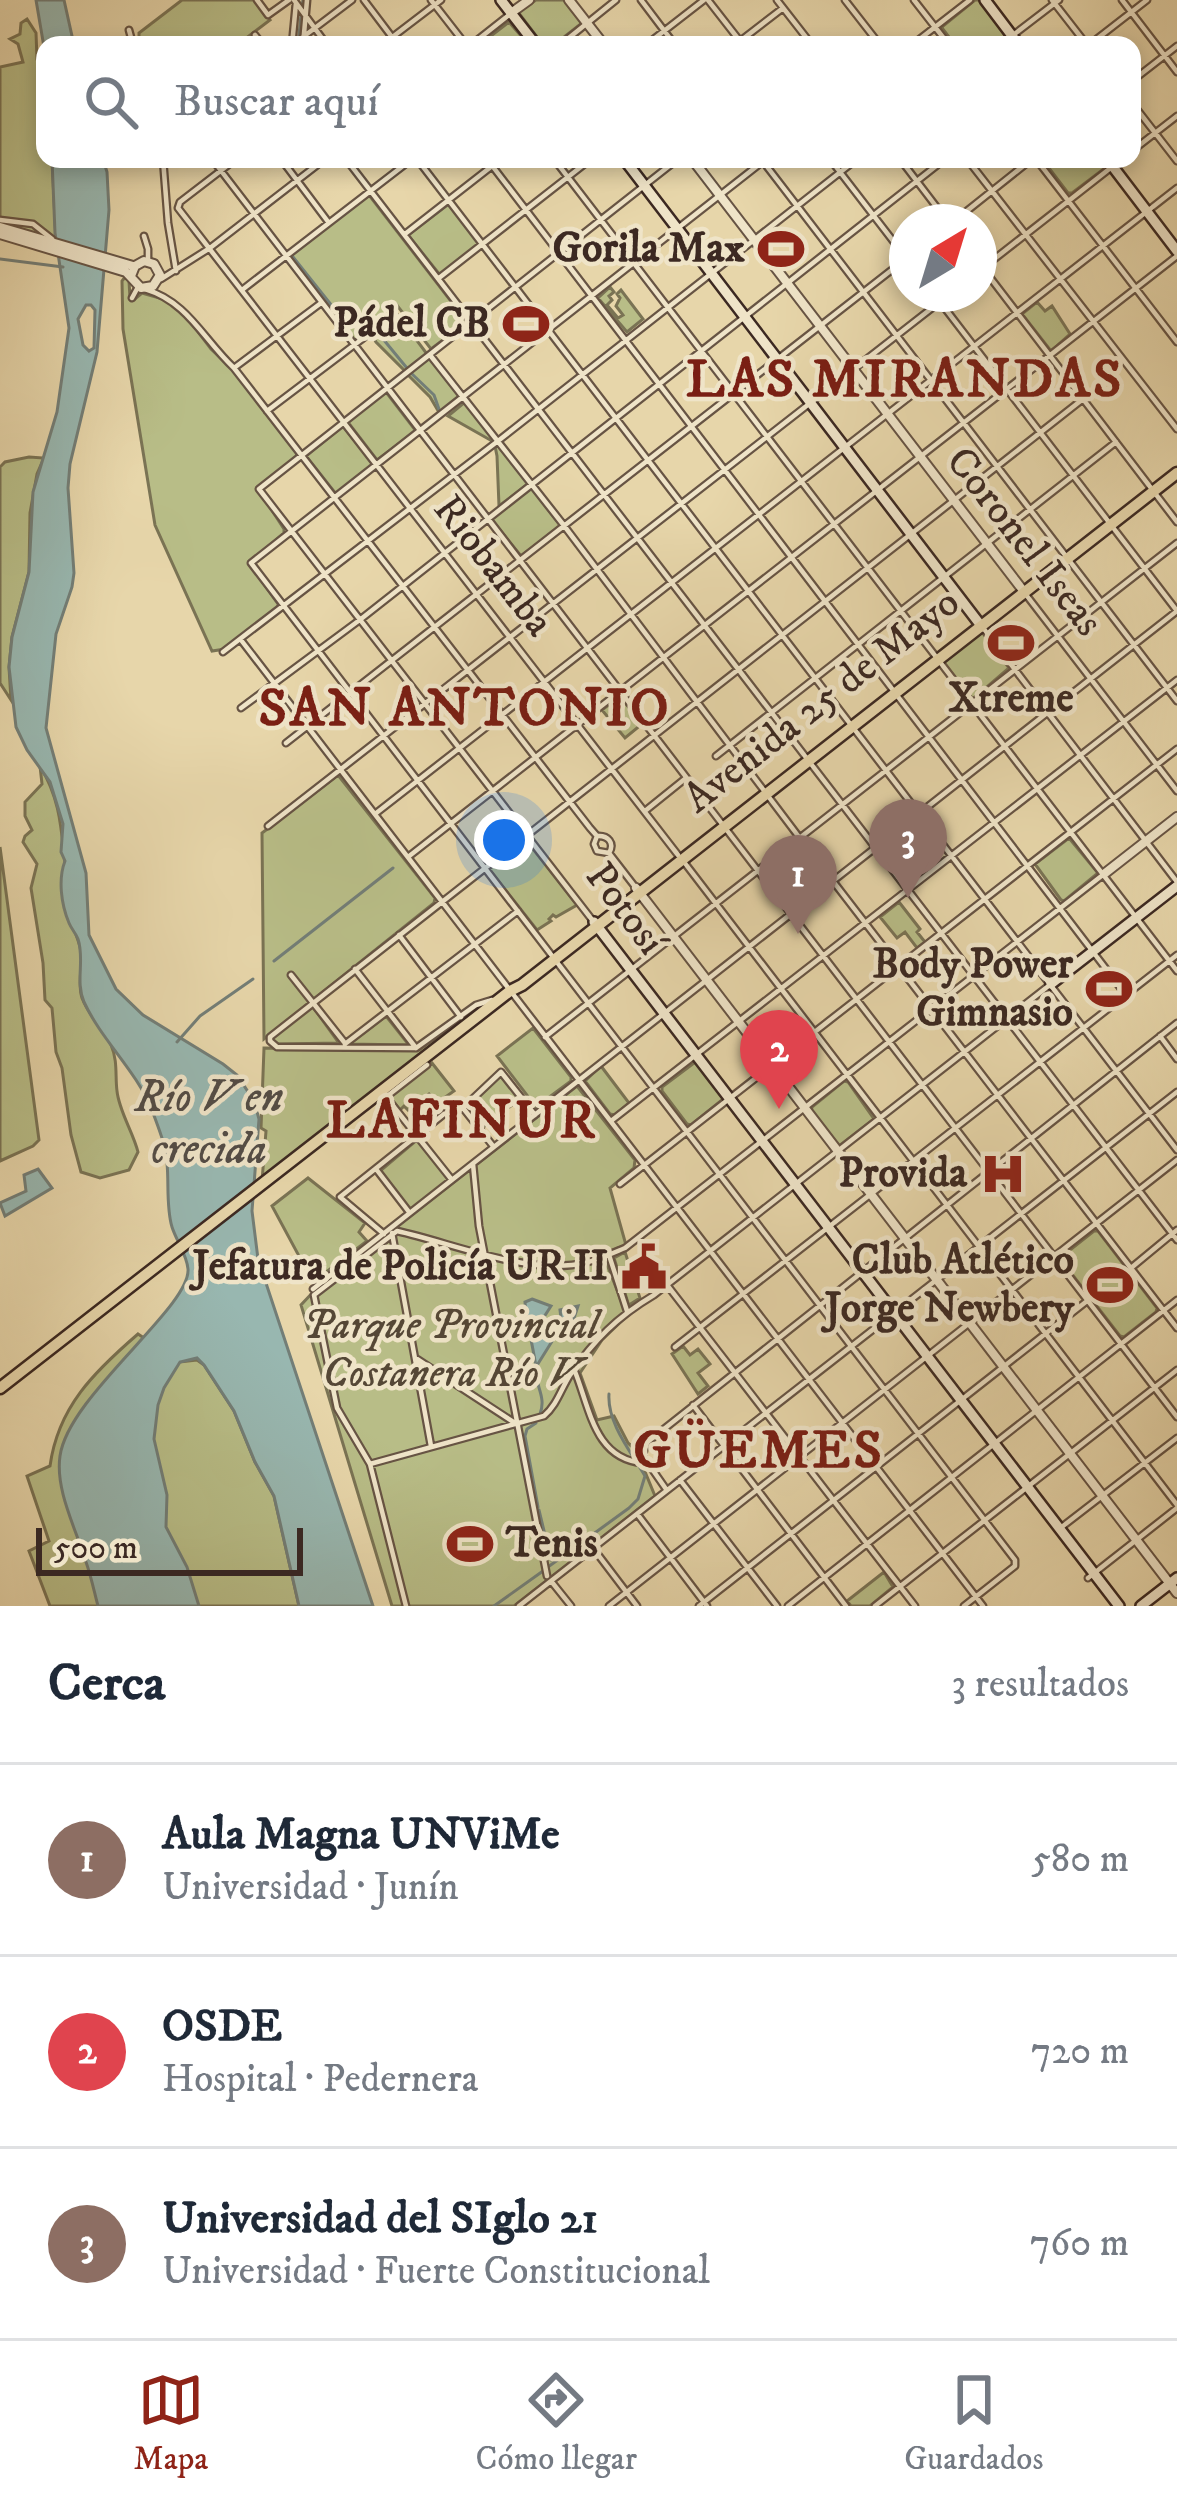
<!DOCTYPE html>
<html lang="es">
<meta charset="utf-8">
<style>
:root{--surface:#fff;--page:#f2f2f3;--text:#1f2937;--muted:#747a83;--line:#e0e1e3;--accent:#8f2418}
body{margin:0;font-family:"IM FELL DW Pica",serif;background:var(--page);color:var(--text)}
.compass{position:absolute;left:889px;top:204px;width:108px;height:108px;border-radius:50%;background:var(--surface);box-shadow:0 6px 18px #0003;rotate:38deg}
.scale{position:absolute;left:36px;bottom:30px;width:267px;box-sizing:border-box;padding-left:12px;border:6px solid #3c2922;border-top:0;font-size:33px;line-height:42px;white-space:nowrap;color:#3c2922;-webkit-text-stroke:9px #efe4c8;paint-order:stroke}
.you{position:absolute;left:504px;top:840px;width:42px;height:42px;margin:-30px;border:9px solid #fff;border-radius:50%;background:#1a73e8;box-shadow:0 0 0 18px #1a73e833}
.badge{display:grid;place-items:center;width:78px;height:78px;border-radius:50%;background:var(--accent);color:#fff;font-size:39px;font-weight:700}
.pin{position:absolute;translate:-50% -99px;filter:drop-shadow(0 3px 6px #0008)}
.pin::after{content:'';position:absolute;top:63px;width:42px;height:36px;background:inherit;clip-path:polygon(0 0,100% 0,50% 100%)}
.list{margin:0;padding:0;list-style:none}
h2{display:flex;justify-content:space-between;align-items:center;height:156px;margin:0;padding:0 48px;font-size:51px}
h2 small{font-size:39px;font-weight:400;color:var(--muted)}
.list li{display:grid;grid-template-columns:78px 1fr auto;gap:36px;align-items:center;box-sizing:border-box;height:192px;padding:0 48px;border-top:3px solid var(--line)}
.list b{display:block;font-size:45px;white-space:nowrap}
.list p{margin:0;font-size:39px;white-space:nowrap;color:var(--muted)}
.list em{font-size:39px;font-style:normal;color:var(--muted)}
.icon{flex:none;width:66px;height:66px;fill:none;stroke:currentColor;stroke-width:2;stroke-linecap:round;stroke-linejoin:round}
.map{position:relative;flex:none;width:1177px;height:1606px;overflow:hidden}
.search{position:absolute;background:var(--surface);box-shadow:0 6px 18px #0003;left:36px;right:36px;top:36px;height:132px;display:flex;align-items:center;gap:30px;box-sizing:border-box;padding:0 42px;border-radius:24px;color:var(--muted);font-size:45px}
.sheet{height:732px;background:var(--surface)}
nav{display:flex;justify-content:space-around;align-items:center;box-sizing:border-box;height:168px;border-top:3px solid var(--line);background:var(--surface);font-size:33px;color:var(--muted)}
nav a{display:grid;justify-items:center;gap:6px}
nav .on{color:var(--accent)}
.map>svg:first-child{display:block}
.green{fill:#b8bd87;stroke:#7a7354;stroke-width:3}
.water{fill:#98b7b0;stroke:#737e77;stroke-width:3;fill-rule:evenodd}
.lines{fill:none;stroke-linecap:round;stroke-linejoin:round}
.stream{stroke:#737e77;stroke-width:3}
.minor-casing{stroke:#675444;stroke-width:9}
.tertiary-casing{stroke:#675444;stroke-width:12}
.secondary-casing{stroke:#3c2922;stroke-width:14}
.primary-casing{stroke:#3c2922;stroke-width:15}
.minor{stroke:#efe4c8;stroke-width:4.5}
.tertiary{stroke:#efe4c8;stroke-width:8}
.secondary{stroke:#efe4c8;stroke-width:9}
.primary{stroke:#e7d6aa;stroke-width:10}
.labels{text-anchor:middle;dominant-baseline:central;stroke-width:9;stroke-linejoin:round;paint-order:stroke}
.poi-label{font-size:42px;font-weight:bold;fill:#3c2922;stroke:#efe4c8;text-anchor:end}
.street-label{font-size:42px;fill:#3c2922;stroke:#efe4c8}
.park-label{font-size:42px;font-style:italic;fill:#554736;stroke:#efe4c8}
.water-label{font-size:45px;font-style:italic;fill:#534c46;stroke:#efe4c8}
.district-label{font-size:54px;font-weight:bold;letter-spacing:3px;fill:#7a1f14;stroke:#efe4c8}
</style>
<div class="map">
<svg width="1177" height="1606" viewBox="0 0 1177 1606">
<rect width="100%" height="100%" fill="#e7d6aa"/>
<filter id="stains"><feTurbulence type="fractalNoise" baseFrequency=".00167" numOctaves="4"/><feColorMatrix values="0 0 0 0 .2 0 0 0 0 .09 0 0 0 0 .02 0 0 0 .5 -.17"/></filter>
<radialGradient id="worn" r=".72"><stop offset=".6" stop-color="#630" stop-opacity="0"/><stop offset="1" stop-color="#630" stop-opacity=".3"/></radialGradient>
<!-- green -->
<path class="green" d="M 182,0 L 254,0 L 270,20 L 237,45 L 139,45 L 139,33 Z
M 536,0 L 564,0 L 582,23 L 554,45 L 543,45 L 518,12 Z
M 975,0 L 979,0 L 1014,45 L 955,45 L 942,28 L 943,26 Z
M 27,19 L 36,33 L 37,59 L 45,59 L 45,159 L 52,159 L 56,241 L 0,224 L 0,67 L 23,62 L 18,44 L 10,39 L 20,34 L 21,23 Z
M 509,22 L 529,45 L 479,45 Z
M 1042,159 L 1101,159 L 1105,168 L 1072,193 L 1068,193 Z
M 369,195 L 467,322 L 431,349 L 396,304 L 391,306 L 427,354 L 405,371 L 376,342 L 370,331 L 354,341 L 292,257 L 292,254 Z
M 450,203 L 480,243 L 440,275 L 408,235 Z
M 125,277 L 129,281 L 130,298 L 135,299 L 142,293 L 170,301 L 183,312 L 211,349 L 233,370 L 297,453 L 296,457 L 258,489 L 284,529 L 284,533 L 249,563 L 278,604 L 278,608 L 225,649 L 212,651 L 155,525 L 123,329 L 122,281 Z
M 610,287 L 614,292 L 609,296 L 612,300 L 607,305 L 618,318 L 623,315 L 616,306 L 620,298 L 617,294 L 621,290 L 643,319 L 627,332 L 598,298 Z
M 1037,302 L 1045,311 L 1052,306 L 1070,334 L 1051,351 L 1022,314 Z
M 430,357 L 462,397 L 440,414 L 430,397 L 407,374 Z
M 386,392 L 416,431 L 377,460 L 347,421 Z
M 465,402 L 494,439 L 492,441 L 448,416 Z
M 343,426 L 374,465 L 336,494 L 306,456 Z
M 498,445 L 529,483 L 499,506 L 497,456 L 495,446 Z
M 29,457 L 44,458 L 37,474 L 30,513 L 29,572 L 12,637 L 9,667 L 11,700 L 0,683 L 0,467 L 5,462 Z
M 531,487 L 561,526 L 521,556 L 491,519 Z
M 982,632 L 1009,668 L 973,699 L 944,664 L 945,659 Z
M 620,696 L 642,724 L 625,738 L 602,710 Z
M 40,766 C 60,799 61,827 65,863 C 66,875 61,887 64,900 C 67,919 78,933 81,952 C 83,967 77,983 82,998 C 89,1016 103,1029 111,1045 C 118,1061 115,1076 117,1091 C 119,1111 133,1132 138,1152 L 129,1170 L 100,1178 L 81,1172 L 71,1135 L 62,1068 L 56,1052 L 52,1008 L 45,1000 L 43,963 L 31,888 L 37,864 L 23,842 L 25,836 L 32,830 L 25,816 L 25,802 L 42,784 Z
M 338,775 L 435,898 L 434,903 L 264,1039 L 262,833 Z
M 1069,838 L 1098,873 L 1064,901 L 1061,900 L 1035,864 Z
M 526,840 L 577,905 L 556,917 L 553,915 L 549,919 L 551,921 L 537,930 L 489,869 Z
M 0,847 L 39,1140 L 33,1146 L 0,1161 Z
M 899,902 L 920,929 L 917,932 L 925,942 L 917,948 L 905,932 L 897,938 L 880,917 Z
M 486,1004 L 262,1181 L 266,1131 L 261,1128 L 264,1048 L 419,1050 L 464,1016 Z
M 310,1007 L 313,1007 L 339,1043 L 278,1044 L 273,1041 L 273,1036 Z
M 386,1016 L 409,1045 L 349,1044 Z
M 533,1028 L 571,1077 L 571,1081 L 536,1107 L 497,1056 Z
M 432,1063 L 454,1091 L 437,1103 L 429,1094 L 408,1110 L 404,1106 L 400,1110 L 390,1097 Z
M 694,1063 L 697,1063 L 723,1096 L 722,1100 L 691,1125 L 687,1124 L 662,1091 L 662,1087 Z
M 601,1066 L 629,1103 L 615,1115 L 610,1114 L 585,1081 Z
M 501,1075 L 520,1099 L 482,1128 L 467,1107 Z
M 844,1081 L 848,1082 L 874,1119 L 839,1146 L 811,1112 L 812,1107 Z
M 577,1086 L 635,1160 L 634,1168 L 610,1188 L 626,1245 L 603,1254 L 624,1308 L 629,1306 L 614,1258 L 625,1252 L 640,1298 L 629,1305 L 630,1313 L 602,1340 L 580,1373 L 597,1420 L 614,1416 L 628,1443 L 636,1450 L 655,1496 L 514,1606 L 392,1606 L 301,1305 L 314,1291 Z
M 418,1139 L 450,1179 L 411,1211 L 380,1171 Z
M 308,1178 L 365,1223 L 359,1232 L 367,1241 L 313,1282 L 272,1206 Z
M 1094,1231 L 1098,1231 L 1157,1308 L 1156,1312 L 1124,1337 L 1120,1336 L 1061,1260 L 1061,1257 Z
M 138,1334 L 180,1362 L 197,1360 L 204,1365 L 234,1411 L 255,1462 L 274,1496 L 299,1606 L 50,1606 L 29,1551 L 49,1541 L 27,1476 L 50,1466 C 58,1407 94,1372 138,1334 Z
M 683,1346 L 690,1355 L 698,1349 L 710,1364 L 698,1373 L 708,1386 L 698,1394 L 672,1354 Z
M 884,1572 L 893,1587 L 870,1606 L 851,1606 L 847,1601 Z"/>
<!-- water -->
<path class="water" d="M 36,0 L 64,0 L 74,45 L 45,45 L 45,53 Z
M 52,159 L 103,159 L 107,172 L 109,210 L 97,352 L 70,464 L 68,488 L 74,573 L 72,587 L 56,634 L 46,728 L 86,873 L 89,935 L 116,989 L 143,1015 L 223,1064 L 237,1075 L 254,1101 L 259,1119 L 252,1211 L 258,1259 L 373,1606 L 299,1606 L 274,1496 L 255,1462 L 234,1411 L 204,1365 L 197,1358 L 180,1362 L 164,1388 L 158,1405 L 154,1439 L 167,1495 L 166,1527 L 187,1567 L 199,1606 L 98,1606 C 94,1591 91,1576 86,1562 C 76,1529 55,1490 60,1456 C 68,1396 191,1307 188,1269 C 187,1255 176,1240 172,1227 C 166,1207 169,1183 167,1163 C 166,1145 158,1127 152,1110 C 136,1070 102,1041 84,1002 C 75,981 85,960 78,939 C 75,932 72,930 69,923 C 61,904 58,879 65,861 L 61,852 L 63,824 L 50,782 L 27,750 L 16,727 L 9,667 L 12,637 L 29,572 L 33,492 L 57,412 L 69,328 L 55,233 ZM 86,305 L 91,305 L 95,310 L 94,348 L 89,351 L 83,345 L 78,319 Z
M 38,1169 L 52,1188 L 5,1216 L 0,1203 L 26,1191 L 24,1175 Z
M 532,1299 L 551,1306 L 544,1317 L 555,1327 L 561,1318 L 560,1310 L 578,1306 L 573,1321 L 556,1335 L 536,1367 C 533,1346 526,1320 525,1302 Z"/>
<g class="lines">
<!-- stream -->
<path class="stream" d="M 302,6 L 303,0
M 298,45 L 301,15
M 293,257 L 340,316 L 374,328 L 411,373 L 434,395 L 440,412
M 0,259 L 63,267
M 274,961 L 393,868
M 177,1042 L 200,1016 L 253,979
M 536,1367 C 534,1385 547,1396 540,1414
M 536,1423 L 527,1429 L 525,1436 L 538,1507
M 539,1510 L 551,1560
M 548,1567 L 629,1508 L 638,1499 L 645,1476 C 631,1452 607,1423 609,1394
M 494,1606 L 543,1571"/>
<!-- minor casing -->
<g class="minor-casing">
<path id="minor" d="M 257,0 L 268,15 L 289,0
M 294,0 L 327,45
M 364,0 L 398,45
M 431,0 L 466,45
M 641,0 L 675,45
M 708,0 L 743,45
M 777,0 L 812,45
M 845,0 L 880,45
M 914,0 L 949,45
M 1052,0 L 1087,45
M 1122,0 L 1177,72
M 129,30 L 133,45
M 255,35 L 263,45
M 1012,36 L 1059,0
M 303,37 L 352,0
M 292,45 L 296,3
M 303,45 L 307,0
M 382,45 L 441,0
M 471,45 L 509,15
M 560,45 L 616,0
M 646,45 L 704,0
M 735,45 L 783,8
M 912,45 L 970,0
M 1089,45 L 1147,0
M 1132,81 L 1177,46
M 1132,103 L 1177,161
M 1132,151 L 1177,116
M 163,159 L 168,223 L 176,271
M 212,159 L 1177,1417
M 236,159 L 180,202 L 178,208 L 678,855
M 281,159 L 329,223
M 346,159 L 1177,1240
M 417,159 L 1177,1150
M 487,159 L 1126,995
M 554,159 L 1177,971
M 766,159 L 251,563 L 1015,1560 L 1015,1566 L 964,1606
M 830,159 L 907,259
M 900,159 L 948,222
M 967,159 L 1177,429
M 1036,159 L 1177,342
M 765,164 L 1177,701
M 0,220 L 33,224 L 52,239
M 953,222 L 1032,159
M 405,234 L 501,159
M 144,236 L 148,249 L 148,261
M 979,263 L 1177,522
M 979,271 L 1122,159
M 439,278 L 591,159
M 161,279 L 210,248 L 325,159
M 145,289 C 188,302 203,339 234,368 L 590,828 L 597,836 C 608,835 615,843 609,853
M 242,290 L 412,159
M 132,298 L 138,287
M 430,355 L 562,523 L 799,837 L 1177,1328
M 234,368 L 321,303
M 267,411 L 370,333
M 1027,596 L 1177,791
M 984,629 L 1177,882
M 241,640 L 983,1606
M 223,652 L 498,441 L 857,159
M 241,708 L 361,619 L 945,159
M 286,743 L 907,258
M 716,756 L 1116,442
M 645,811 L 686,778
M 375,814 L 1177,188
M 268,826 L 950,294
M 597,836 L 594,844 L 597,851 L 609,853 L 636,888
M 408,857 L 1177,256
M 684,862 L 1177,1505
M 593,921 L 259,489 L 678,159
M 399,935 L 461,1017
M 355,969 L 416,1048
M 291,975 L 344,1042
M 1160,1036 L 1177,1059
M 545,1037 L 1177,543
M 345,1044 L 518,911
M 416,1048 L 277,1047 L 270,1041 L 270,1037 L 1083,399
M 416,1048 L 476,1005 L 492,1000
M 427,1065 L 386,1097 L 452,1180
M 463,1108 L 493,1146
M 611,1121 L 1177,680
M 473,1164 L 479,1226 L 547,1576
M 376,1169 L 409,1212
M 620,1184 L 1177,749
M 392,1233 L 431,1446
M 384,1234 L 340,1197 L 444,1114 L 463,1108 L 501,1072 L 535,1115
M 609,1255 L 627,1311
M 1131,1268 L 1177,1230
M 667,1285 L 915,1606
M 313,1289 L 1177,611 L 934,294
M 675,1347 L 1177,955
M 417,1359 L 518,1425
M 574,1369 C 590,1408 594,1459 643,1463
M 693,1405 L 846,1606
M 370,1464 L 544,1416 C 557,1405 561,1389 570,1375 C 594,1340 617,1317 654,1295 L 1051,984
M 680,1480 L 777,1606
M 666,1489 L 643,1456 L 645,1444 L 1177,1023
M 638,1515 L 707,1606
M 1063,1526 L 1177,1438
M 593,1548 L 637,1606
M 1088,1578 L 1177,1508
M 551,1581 L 571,1606
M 406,1606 L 370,1464 L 337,1408 L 314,1295 L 397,1231 C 451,1243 517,1271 572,1265 C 591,1263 608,1255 625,1248 L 1104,874
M 519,1606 L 1177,1092
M 609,1606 L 1177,1160
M 699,1606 L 1087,1301
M 788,1606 L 1177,1300
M 875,1606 L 1177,1370"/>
</g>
<!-- tertiary casing -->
<g class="tertiary-casing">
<path id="tertiary" d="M 569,0 L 604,45
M 511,13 L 529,0
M 692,159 L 1025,593
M 0,227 L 133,266
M 0,234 L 126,272 L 141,288 L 153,286 L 160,275 L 154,264 L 144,261 L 135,266 L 131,276
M 1104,874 L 1177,817
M 636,888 L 1177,1593"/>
</g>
<!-- secondary casing -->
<g class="secondary-casing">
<path id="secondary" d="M 501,0 L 536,45
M 985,0 L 1019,45
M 624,159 L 982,627
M 1107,159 L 1177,251
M 594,922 L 1119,1606
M 1051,984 L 1177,886
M 1141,1606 L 1177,1578"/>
</g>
<!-- primary casing -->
<g class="primary-casing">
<path id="primary" d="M 0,1388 L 510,991 L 522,985 L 1177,473"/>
</g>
<!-- minor -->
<use href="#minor" class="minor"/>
<!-- tertiary -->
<use href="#tertiary" class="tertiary"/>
<!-- secondary -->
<use href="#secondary" class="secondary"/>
<!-- primary -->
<use href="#primary" class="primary"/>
</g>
<!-- icons -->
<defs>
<g id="stadium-bare" transform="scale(3.6)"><path d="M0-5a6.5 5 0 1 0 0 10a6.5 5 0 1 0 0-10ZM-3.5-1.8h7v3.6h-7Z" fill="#8f2418" stroke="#efe4c8" stroke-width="2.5" paint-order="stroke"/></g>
<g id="hospital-bare" transform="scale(3.6)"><path d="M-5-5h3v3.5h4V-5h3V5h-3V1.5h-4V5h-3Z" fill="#8f2418" stroke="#efe4c8" stroke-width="2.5" paint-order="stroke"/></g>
<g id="civic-bare" transform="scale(3.6)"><path d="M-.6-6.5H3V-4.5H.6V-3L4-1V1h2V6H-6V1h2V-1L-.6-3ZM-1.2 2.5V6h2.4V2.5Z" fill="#8f2418" stroke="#efe4c8" stroke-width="2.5" paint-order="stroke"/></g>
</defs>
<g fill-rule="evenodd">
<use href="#stadium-bare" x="781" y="249"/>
<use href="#stadium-bare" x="526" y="324"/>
<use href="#stadium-bare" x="1011" y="643"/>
<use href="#stadium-bare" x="1109" y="989"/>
<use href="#hospital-bare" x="1003" y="1174"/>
<use href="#civic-bare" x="644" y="1267"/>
<use href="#stadium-bare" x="1110" y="1285"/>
<use href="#stadium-bare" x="470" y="1544"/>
</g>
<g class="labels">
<!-- poi labels -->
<g class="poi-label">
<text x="745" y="249">Gorila Max</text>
<text x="490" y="324">Pádel CB</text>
<text x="1011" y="699" text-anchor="middle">Xtreme</text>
<text x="1073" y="965">Body Power<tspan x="1073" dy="48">Gimnasio</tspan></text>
<text x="967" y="1174">Provida</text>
<text x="1074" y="1261">Club Atlético<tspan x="1074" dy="48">Jorge Newbery</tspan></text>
<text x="608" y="1267">Jefatura de Policía UR II</text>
<text x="506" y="1544" text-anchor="start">Tenis</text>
</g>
<!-- street labels -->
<g class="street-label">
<text transform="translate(1024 542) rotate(52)">Coronel Iseas</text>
<text transform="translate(493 566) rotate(52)">Riobamba</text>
<text transform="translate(822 701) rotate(-38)">Avenida 25 de Mayo</text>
<text transform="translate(625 909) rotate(53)">Potosí</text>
</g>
<!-- park labels -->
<g class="park-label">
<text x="451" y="1326">Parque Provincial<tspan x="451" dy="48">Costanera Río V</tspan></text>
</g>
<!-- water labels -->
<g class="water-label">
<text x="209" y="1098">Río V en<tspan x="209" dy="52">crecida</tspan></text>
</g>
<!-- district labels -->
<g class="district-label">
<text x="905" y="380">LAS MIRANDAS</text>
<text x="465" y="709">SAN ANTONIO</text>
<text x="462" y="1121">LAFINUR</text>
<text x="759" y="1451">GÜEMES</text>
</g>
</g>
<rect width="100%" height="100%" filter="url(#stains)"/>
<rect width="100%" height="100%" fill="url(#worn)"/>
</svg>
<svg class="compass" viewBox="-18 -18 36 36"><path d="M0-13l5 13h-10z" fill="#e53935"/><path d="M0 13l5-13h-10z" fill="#747a83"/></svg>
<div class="scale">500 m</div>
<div class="you"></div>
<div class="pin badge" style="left:798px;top:934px;background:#8d6e63">1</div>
<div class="pin badge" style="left:779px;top:1109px;background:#e0444e">2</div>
<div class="pin badge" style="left:908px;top:898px;background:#8d6e63">3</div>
<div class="search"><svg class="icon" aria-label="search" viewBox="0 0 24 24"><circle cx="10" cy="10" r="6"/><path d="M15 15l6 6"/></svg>Buscar aquí</div>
</div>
<section class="sheet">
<h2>Cerca<small>3 resultados</small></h2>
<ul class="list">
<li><span class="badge" style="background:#8d6e63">1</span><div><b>Aula Magna UNViMe</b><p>Universidad · Junín</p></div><em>580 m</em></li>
<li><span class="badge" style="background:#e0444e">2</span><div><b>OSDE</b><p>Hospital · Pedernera</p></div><em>720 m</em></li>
<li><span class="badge" style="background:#8d6e63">3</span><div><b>Universidad del SIglo 21</b><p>Universidad · Fuerte Constitucional</p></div><em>760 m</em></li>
</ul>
</section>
<nav>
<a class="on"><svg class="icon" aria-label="map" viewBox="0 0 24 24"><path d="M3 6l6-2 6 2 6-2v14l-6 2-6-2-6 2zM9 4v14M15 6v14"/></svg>Mapa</a>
<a><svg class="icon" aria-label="directions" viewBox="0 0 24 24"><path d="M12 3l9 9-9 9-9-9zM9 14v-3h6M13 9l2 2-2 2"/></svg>Cómo llegar</a>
<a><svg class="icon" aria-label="saved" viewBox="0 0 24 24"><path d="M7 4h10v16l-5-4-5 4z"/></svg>Guardados</a>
</nav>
